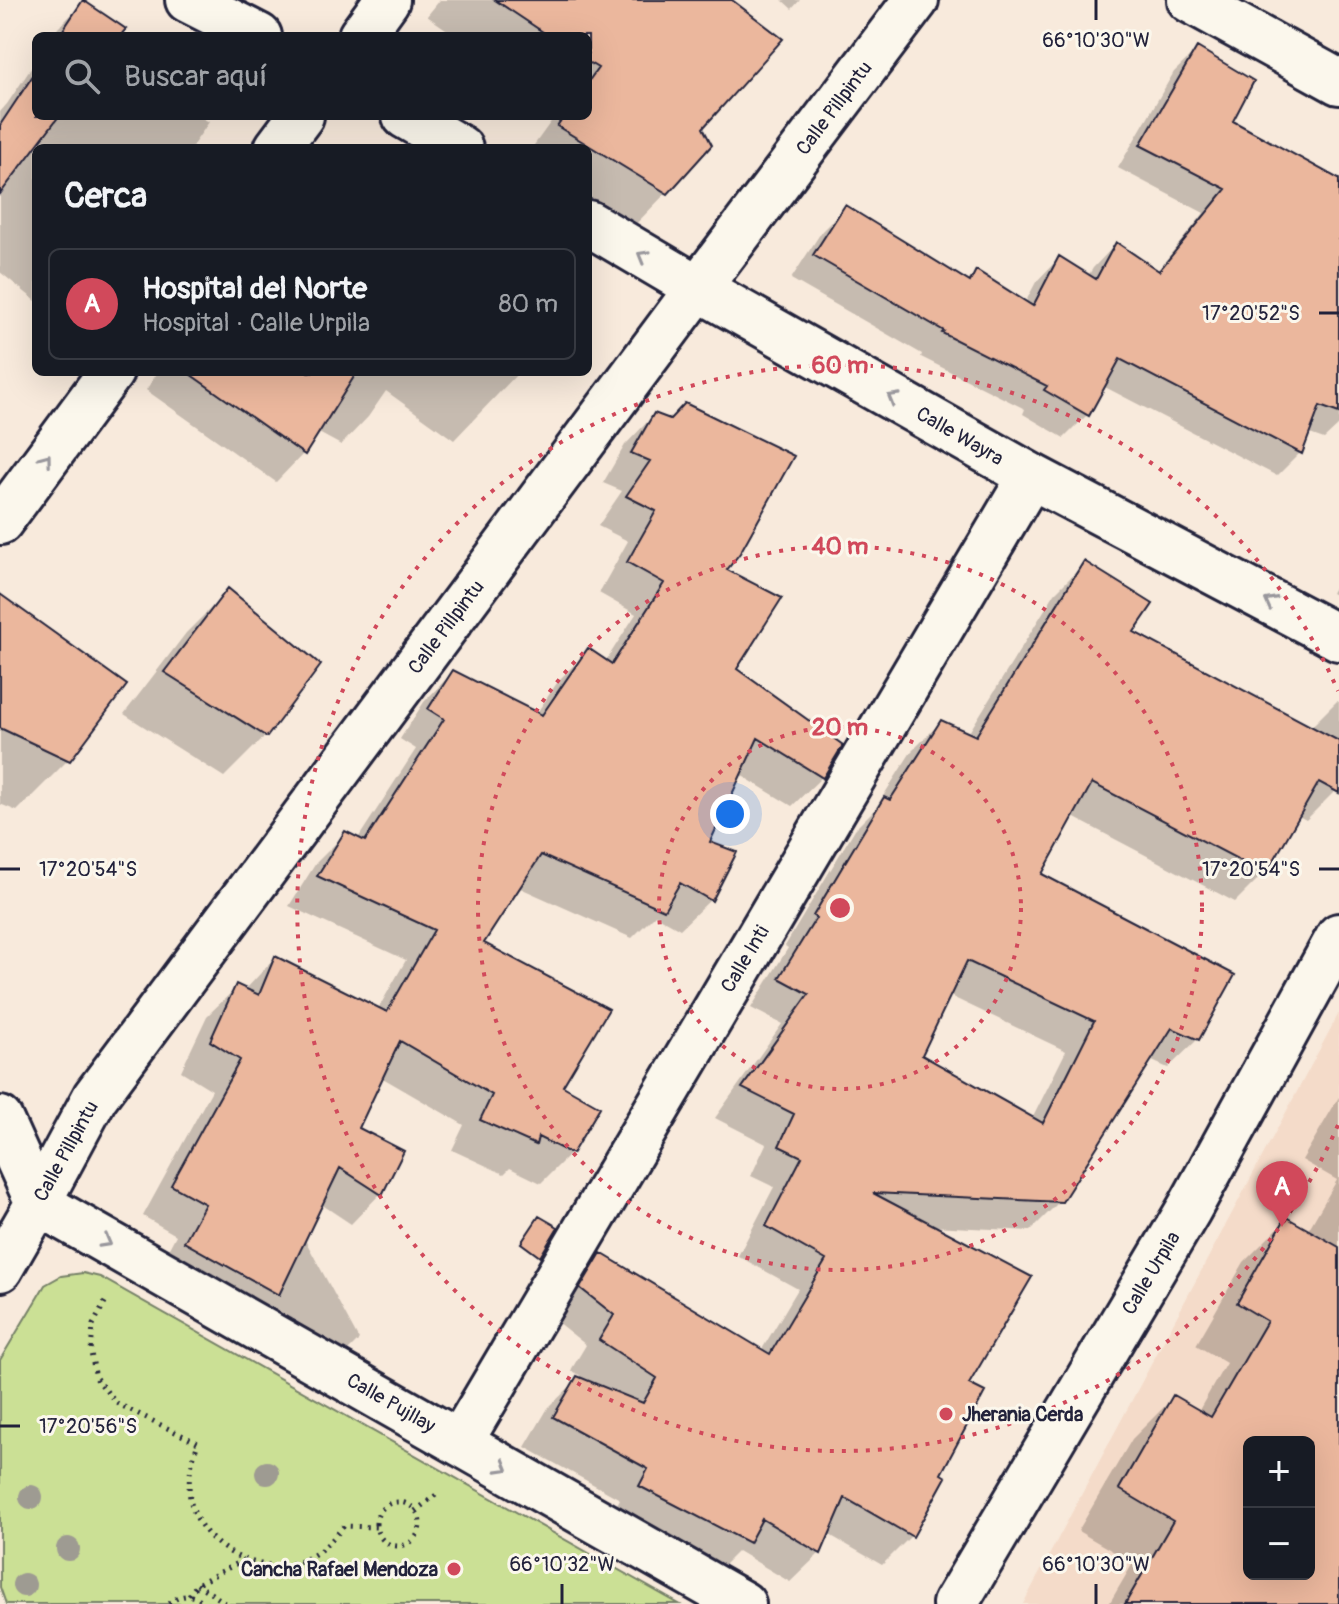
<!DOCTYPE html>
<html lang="es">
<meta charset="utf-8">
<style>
:root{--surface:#171b24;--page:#20242c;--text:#f1f3f6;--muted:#9ea1a6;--line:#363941;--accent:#d1495b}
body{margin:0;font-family:Pangolin,sans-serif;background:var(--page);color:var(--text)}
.controls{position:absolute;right:24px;bottom:24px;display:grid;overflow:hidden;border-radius:12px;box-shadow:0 8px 32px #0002}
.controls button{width:72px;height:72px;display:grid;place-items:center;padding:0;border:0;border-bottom:2px solid var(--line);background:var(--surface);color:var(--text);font:40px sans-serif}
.you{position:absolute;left:730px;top:814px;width:28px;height:28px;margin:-20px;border:6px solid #fff;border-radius:50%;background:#1a73e8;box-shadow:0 0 0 12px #1a73e833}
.badge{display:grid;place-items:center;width:52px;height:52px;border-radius:50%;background:var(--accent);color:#fff;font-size:26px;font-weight:700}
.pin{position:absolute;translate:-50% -66px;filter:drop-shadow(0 2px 4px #0008)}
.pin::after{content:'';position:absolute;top:42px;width:28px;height:24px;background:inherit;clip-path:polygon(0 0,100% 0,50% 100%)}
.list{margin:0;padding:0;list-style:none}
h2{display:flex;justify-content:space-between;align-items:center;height:104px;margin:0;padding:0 32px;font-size:34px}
h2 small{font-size:26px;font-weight:400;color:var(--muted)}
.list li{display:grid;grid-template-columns:52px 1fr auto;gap:24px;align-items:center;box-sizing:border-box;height:112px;margin:0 16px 16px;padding:0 16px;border:2px solid var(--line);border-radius:12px}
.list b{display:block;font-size:30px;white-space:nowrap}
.list p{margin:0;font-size:26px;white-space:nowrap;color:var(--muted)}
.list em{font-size:26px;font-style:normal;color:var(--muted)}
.icon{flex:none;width:44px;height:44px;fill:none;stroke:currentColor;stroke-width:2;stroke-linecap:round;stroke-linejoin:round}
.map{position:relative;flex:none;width:1339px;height:1604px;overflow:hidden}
.search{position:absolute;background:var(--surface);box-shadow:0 8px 32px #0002;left:32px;top:32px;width:560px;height:88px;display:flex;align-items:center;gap:20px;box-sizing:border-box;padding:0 28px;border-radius:12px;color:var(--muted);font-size:30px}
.panel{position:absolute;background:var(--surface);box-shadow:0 8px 32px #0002;left:32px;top:144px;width:560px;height:232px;border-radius:12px}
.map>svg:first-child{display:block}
.built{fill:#f4dbc9;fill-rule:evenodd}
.green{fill:#cbe095;stroke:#768168;stroke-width:2}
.shadow{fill:#0003;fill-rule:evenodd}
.building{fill:#ebb79d;stroke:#22223b;stroke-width:2;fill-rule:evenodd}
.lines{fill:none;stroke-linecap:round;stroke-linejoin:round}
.street-casing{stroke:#22223b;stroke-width:50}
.secondary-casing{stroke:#22223b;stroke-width:50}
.path{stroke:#22223b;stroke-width:5;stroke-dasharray:2 6;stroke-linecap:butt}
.street{stroke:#fbf7ec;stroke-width:44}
.secondary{stroke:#fbf7ec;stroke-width:44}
.tree{fill:#9e9b92}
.oneway{stroke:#99979c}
.ticks{fill:none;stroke:#22223b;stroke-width:3}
.ring{fill:none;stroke:#d1495b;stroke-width:4;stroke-dasharray:4 8}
.poi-dot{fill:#d1495b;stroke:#fbf7ec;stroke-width:3}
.labels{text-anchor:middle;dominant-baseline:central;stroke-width:6;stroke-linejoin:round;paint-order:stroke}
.street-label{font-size:20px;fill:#22223b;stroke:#fbf7ec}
.poi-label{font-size:20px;font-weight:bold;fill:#22223b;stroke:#fbf7ec;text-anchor:start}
.ticks-label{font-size:20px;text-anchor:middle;fill:#22223b;stroke:#fbf7ec;stroke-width:6;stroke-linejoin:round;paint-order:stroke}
.centre{fill:#d1495b;stroke:#fbf7ec;stroke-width:4}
.ring-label{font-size:24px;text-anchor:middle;font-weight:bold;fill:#d1495b;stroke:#fbf7ec;stroke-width:6;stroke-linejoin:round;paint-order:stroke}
</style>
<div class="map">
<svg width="1339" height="1604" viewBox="0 0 1339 1604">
<rect width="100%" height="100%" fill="#f8eadc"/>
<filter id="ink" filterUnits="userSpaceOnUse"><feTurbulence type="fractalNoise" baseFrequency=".0125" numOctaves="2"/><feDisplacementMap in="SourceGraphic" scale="16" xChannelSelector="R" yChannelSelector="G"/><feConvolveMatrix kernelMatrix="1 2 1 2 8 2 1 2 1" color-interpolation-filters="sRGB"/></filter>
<g filter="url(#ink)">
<!-- built -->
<path class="built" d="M 1339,1013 L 1339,1604 L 1023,1604 ZM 1249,1442 L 1309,1442 L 1309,1574 L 1249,1574 Z"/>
<!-- green -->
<path class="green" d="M 83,1273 L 100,1277 L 679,1604 L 6,1604 L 0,1587 L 0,1360 L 45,1285 L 61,1276 Z"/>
<!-- shadow -->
<path class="shadow" d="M 440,0 L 728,0 L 701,127 L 667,192 L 630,230 L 588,204 L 588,148 L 532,148 L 555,116 L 588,116 L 588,36 L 456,36 L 427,16 Z
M 782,0 L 800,0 L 792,9 Z
M 83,3 L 118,36 L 53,36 L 58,28 Z
M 1198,49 L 1230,121 L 1339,181 L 1339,425 L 1324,439 L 1307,433 L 1300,453 L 1277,476 L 1103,386 L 1087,415 L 1064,438 L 1023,414 L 1025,409 L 921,357 L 922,354 L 791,279 L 822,231 L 845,208 L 967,282 L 976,272 L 1025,303 L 1036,282 L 1059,258 L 1088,276 L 1093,268 L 1116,244 L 1157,271 L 1204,213 L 1118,168 L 1174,72 Z
M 36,61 L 36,116 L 199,116 L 209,122 L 191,148 L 36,148 L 36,301 L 0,272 L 0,112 L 7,104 Z
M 158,372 L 519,372 L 454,440 L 386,391 L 368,417 L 341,445 L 317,432 L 303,454 L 276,482 L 146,390 Z
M 654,415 L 724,571 L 734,669 L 822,777 L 792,806 L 739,774 L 707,843 L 710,900 L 680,929 L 655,915 L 632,938 L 518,887 L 481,944 L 560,1087 L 571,1153 L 541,1183 L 510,1168 L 504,1174 L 452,1150 L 464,1125 L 381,1077 L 356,1129 L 401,1152 L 380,1194 L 351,1224 L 321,1204 L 304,1238 L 359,1340 L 330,1369 L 156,1273 L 176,1235 L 143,1216 L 212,1090 L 181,1071 L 207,1016 L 237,987 L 245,990 L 275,958 L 378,1009 L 406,960 L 289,906 L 316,863 L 346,833 L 357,840 L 416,749 L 400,739 L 424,702 L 453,672 L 536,714 L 559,680 L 589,650 L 605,662 L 636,614 L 599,593 L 628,541 L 598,526 L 622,491 L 603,483 L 625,445 Z
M 1084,564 L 1132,632 L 1310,728 L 1337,701 L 1339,702 L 1339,783 L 1335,791 L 1306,820 L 1297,815 L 1264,873 L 1235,902 L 1071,816 L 1039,874 L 1198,1039 L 1168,1068 L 1150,1060 L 1060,1201 L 1030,1231 L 932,1226 L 966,1385 L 939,1475 L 911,1536 L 882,1565 L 828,1534 L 820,1553 L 790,1582 L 738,1551 L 718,1571 L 611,1516 L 620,1499 L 525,1447 L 548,1408 L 581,1376 L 571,1370 L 586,1345 L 552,1318 L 572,1285 L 601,1256 L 761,1351 L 798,1289 L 738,1256 L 774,1187 L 751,1176 L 766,1144 L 715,1118 L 782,1024 L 751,1008 L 788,948 L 785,946 L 855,829 L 875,809 L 911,752 L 941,722 L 968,734 L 1055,593 ZM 948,995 L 1066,1051 L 1032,1119 L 919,1056 Z
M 1339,578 L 1339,597 L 1331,593 Z
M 228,591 L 266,735 L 224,777 L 124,714 L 186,633 Z
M 0,597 L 68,760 L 17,811 L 0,804 Z
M 1339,1097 L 1339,1604 L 1109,1604 L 1133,1563 L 1078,1531 L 1132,1439 L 1174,1397 L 1198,1412 L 1226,1363 L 1196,1345 L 1244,1262 L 1286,1220 L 1307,1232 L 1337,1180 L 1302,1160 ZM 1249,1442 L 1309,1442 L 1309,1574 L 1249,1574 Z"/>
<!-- building -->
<path class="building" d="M 83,0 L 126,29 L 120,36 L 59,36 Z
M 495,0 L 732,0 L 783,39 L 703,128 L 712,145 L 668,194 L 557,126 L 564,116 L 588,116 L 588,82 L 598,68 L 588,62 L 588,36 L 549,36 Z
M 1197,47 L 1254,81 L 1233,121 L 1339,179 L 1339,413 L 1320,406 L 1302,454 L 1120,359 L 1089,416 L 1044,390 L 1047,386 L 942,333 L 944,331 L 813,255 L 845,205 L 970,282 L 976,270 L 1033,306 L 1059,256 L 1096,279 L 1116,242 L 1159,271 L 1226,189 L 1140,145 Z
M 36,71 L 36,116 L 59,116 L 0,194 L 0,125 Z
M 187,372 L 357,372 L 305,455 Z
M 685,403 L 794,456 L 740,553 L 727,570 L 782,598 L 737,669 L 843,745 L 823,778 L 758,738 L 710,842 L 737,852 L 712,901 L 680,883 L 664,910 L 541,855 L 484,943 L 609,1009 L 563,1086 L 600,1107 L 572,1154 L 538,1137 L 536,1145 L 480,1120 L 492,1095 L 400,1041 L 359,1128 L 404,1151 L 382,1195 L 340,1168 L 279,1295 L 184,1242 L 205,1204 L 171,1185 L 240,1060 L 210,1041 L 236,984 L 259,995 L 275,956 L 387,1012 L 434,930 L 317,876 L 345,831 L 365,841 L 444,719 L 428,709 L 453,670 L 542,715 L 588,648 L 612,664 L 664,583 L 627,562 L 656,511 L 626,496 L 650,461 L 631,453 L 654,413 L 670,419 Z
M 1084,561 L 1153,604 L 1134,632 L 1339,741 L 1339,793 L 1319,782 L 1266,874 L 1092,783 L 1042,874 L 1235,975 L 1199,1040 L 1172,1028 L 1062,1202 L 873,1193 L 1032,1277 L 969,1384 L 985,1392 L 941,1474 L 946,1477 L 913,1537 L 845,1498 L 821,1554 L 762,1519 L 749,1543 L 639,1486 L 648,1469 L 553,1417 L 577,1376 L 643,1403 L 657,1378 L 599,1340 L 614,1315 L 580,1288 L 601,1253 L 770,1354 L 826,1260 L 766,1226 L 802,1157 L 779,1146 L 794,1114 L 742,1088 L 809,994 L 779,978 L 816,918 L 813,916 L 884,797 L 890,800 L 941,720 L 976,736 ZM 967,961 L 1094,1021 L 1043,1123 L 922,1055 Z
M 228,588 L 321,665 L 267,737 L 164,672 Z
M 0,594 L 127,685 L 70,761 L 0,728 Z
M 539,1216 L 558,1227 L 540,1257 L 521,1243 Z
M 1286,1217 L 1339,1247 L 1339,1604 L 1125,1604 L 1173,1521 L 1119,1489 L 1173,1395 L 1211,1417 L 1267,1321 L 1237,1303 ZM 1249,1442 L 1309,1442 L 1309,1574 L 1249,1574 Z"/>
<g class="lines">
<!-- street casing -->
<g class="street-casing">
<path id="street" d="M 188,0 L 259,36
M 1190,0 L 1339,82
M 361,36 L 387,0
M 405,116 L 460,148
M 277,148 L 301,116
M 588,223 L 698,288 L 1031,476 L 1339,638
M 0,522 L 111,372
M 460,1442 L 1031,476
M 743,1604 L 38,1203 L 95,1097 L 698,288 L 916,0
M 955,1604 L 1189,1209 L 1339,936"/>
</g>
<!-- secondary casing -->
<g class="secondary-casing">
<path id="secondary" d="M 0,1119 L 38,1203 L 0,1269"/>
</g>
<!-- path -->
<path class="path" d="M 105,1302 L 93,1325 L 91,1353 L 96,1378 L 116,1403 L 198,1443 C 192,1461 187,1478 190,1498 C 199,1546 256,1577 301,1561 C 320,1554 332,1540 344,1526 L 376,1527
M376 1524a22 22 0 1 1 44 0a22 22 0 1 1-44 0Z
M 415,1511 L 440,1492
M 197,1584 L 227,1604
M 189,1595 L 197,1584 L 244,1560
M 169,1604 C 181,1593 194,1593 206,1604"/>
<!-- street -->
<use href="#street" class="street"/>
<!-- secondary -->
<use href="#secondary" class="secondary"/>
</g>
<!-- trees -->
<g class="tree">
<circle cx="267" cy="1473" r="12"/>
<circle cx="31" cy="1497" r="12"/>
<circle cx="68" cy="1549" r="12"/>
<circle cx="24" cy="1585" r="12"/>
</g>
<!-- one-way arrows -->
<defs><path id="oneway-chevron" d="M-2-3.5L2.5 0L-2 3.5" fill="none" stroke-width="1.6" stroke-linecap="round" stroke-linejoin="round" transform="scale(2)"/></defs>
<g class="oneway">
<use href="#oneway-chevron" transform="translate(643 256) rotate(-150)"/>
<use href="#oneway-chevron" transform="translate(893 398) rotate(-150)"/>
<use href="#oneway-chevron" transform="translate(46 459) rotate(-53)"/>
<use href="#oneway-chevron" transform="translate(1270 602) rotate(-152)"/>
<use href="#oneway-chevron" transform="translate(106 1242) rotate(29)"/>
<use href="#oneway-chevron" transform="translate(503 1467) rotate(30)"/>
</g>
</g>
<!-- ticks -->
<path class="ticks" d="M 1096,0 L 1096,20M 1319,313 L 1339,313M 0,869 L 20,869M 1319,869 L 1339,869M 0,1426 L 20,1426M 562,1584 L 562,1604M 1096,1584 L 1096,1604"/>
<!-- distance rings -->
<g class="ring">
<circle cx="840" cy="908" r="181"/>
<circle cx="840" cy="908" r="362"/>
<path d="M1338 1125A543 543 0 1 1 1338 691"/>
</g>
<!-- markers -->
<g class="poi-dot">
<circle cx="946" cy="1414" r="8"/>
<circle cx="454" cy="1569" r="8"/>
</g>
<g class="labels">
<!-- street labels -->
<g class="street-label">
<text transform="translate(834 108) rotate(-53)">Calle Pillpintu</text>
<text transform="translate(960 436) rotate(30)">Calle Wayra</text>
<text transform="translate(446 627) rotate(-53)">Calle Pillpintu</text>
<text transform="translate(745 959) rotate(-59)">Calle Inti</text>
<text transform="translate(66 1151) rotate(-61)">Calle Pillpintu</text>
<text transform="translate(1151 1273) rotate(-59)">Calle Urpila</text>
<text transform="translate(391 1403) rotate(30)">Calle Pujllay</text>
</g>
<!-- poi labels -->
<g class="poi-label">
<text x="962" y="1414">Jherania Cerda</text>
<text x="438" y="1569" text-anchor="end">Cancha Rafael Mendoza</text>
</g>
</g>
<g class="ticks-label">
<text x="1096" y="47">66°10'30"W</text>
<text x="1251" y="320">17°20'52"S</text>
<text x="88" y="876">17°20'54"S</text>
<text x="1251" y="876">17°20'54"S</text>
<text x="88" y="1433">17°20'56"S</text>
<text x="562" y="1571">66°10'32"W</text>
<text x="1096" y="1571">66°10'30"W</text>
</g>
<circle cx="840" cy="908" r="12" class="centre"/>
<g class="ring-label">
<text x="840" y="373">60 m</text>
<text x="840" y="554">40 m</text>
<text x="840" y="735">20 m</text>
</g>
</svg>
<div class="controls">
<button>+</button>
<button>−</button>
</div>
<div class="you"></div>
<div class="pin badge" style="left:1282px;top:1227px">A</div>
<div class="search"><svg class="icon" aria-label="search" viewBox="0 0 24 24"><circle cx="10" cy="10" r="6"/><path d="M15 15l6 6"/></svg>Buscar aquí</div>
<section class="panel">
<h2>Cerca<small></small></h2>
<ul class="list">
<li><span class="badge">A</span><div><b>Hospital del Norte</b><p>Hospital · Calle Urpila</p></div><em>80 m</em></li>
</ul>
</section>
</div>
